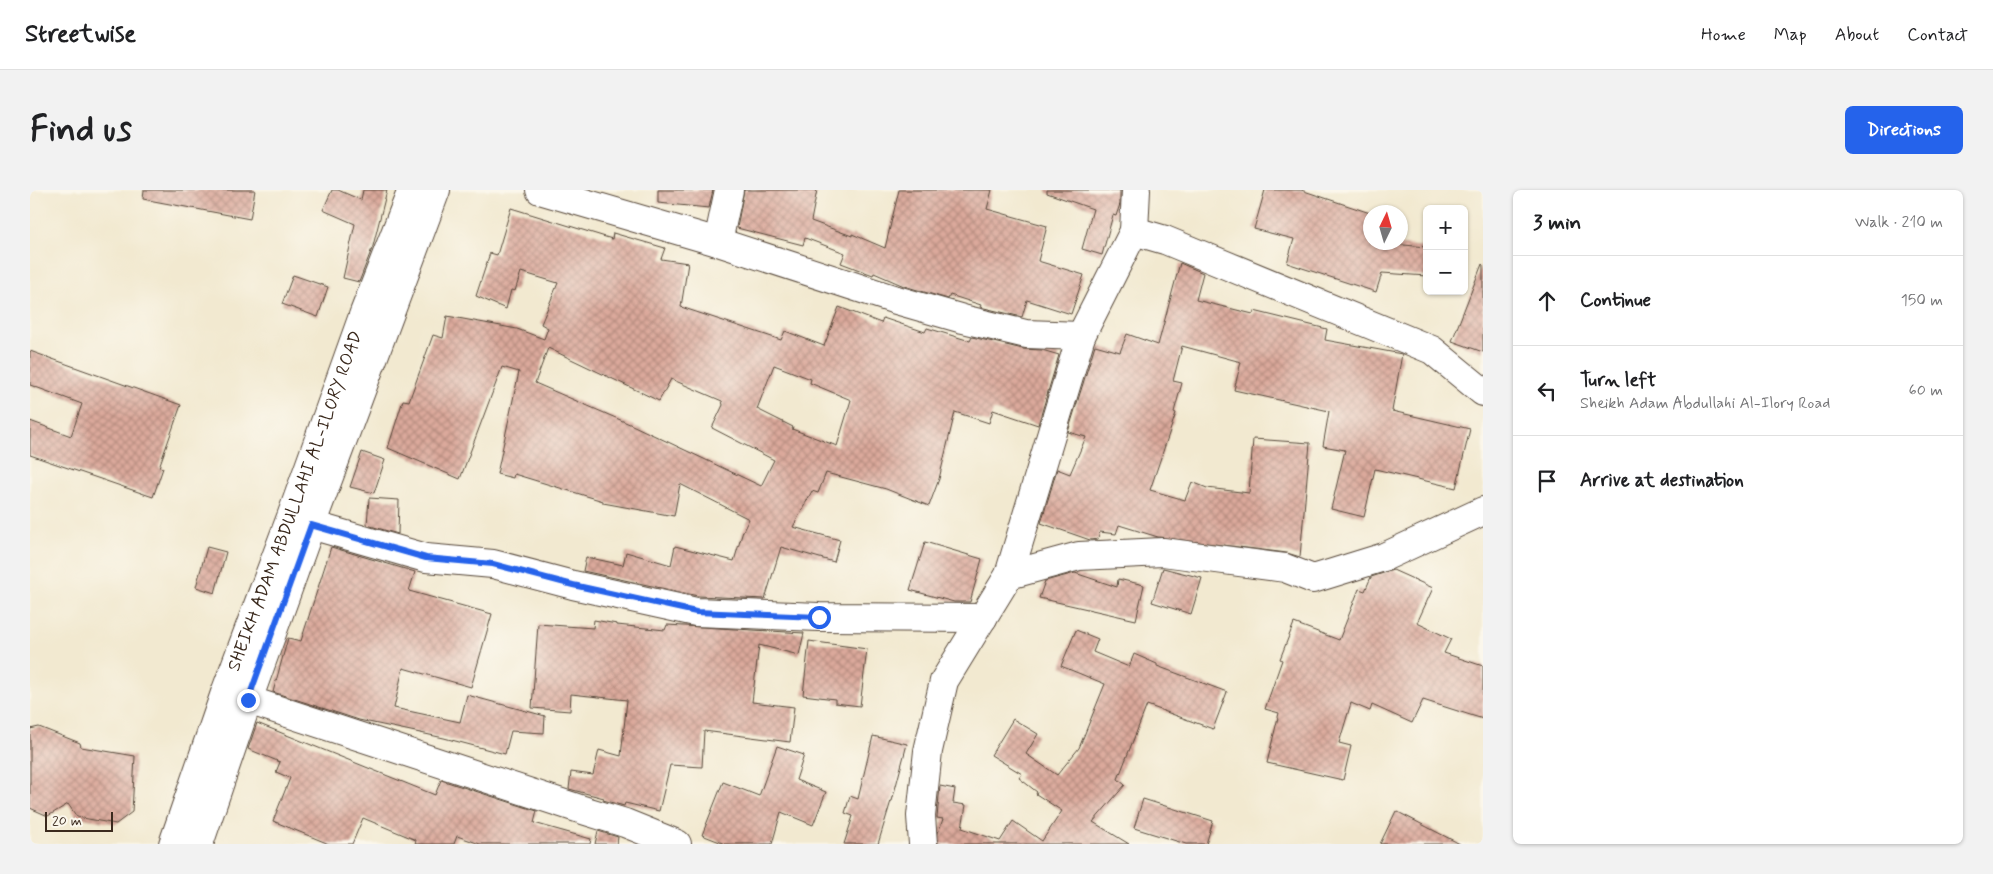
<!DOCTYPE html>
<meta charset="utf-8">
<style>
:root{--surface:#fff;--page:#f2f2f2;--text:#202124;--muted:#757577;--line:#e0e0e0;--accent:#2563eb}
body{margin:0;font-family:Mynerve,sans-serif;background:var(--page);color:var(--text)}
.controls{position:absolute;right:15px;top:15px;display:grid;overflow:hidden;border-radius:8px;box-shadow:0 1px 4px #0004}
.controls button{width:45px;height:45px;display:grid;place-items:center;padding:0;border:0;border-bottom:1px solid var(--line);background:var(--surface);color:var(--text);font:25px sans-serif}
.compass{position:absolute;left:1333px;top:15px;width:45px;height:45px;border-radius:50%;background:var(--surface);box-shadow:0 1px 4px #0004;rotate:5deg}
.scale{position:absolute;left:15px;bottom:12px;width:68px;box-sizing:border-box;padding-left:5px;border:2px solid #3b2a1e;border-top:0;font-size:14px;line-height:18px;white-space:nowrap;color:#3b2a1e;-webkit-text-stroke:4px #fbf7ec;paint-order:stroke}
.stop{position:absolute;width:15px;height:15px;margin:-11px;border:4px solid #2563eb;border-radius:50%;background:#fff}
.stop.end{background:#2563eb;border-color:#fff;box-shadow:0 1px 5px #0008}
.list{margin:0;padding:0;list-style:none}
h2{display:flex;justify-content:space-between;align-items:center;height:65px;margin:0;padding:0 20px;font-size:21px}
h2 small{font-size:16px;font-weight:400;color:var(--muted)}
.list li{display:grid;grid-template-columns:32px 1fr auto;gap:15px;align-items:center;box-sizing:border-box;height:90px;padding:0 20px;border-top:1px solid var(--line)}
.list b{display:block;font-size:19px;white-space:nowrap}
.list p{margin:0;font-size:16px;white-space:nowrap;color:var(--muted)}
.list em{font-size:16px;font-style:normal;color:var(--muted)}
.icon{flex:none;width:28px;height:28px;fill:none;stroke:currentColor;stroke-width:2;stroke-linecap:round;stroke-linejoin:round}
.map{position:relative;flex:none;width:1453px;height:654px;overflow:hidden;border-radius:8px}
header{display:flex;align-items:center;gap:30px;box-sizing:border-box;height:70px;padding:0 25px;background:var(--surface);border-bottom:1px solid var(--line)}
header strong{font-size:24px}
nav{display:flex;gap:28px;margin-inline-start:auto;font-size:18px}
.intro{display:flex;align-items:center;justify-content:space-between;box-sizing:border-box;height:120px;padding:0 30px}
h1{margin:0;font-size:35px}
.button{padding:12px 22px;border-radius:8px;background:var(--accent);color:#fff;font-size:18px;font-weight:700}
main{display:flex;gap:30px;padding:0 30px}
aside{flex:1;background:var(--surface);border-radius:8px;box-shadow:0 1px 4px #0004}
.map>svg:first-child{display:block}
.building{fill:url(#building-cross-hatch);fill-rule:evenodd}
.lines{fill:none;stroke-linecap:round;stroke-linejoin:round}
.minor-casing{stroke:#564739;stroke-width:30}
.minor{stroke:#fff;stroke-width:28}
.route{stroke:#2563eb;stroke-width:6}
.labels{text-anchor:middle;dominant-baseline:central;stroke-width:4;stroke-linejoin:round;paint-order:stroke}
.street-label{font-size:18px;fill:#3b2a1e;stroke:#fbf7ec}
</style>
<header>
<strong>Streetwise</strong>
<nav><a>Home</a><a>Map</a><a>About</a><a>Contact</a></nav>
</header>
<div class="intro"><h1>Find us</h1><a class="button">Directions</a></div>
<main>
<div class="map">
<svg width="1453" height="654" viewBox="0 0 1453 654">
<defs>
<pattern id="building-cross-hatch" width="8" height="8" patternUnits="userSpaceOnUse" patternTransform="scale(1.25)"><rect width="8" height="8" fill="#dba99b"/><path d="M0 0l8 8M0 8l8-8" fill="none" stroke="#b38a7e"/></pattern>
</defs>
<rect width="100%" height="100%" fill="#fbf7ec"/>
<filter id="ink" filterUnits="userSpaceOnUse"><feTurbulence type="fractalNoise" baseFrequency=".02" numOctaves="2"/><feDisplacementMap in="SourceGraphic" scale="10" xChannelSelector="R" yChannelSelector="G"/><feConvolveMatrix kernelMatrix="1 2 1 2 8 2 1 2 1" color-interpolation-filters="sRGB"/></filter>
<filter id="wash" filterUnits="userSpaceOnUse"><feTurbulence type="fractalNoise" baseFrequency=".0096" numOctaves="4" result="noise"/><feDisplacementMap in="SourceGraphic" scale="20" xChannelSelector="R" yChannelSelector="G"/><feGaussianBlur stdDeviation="1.12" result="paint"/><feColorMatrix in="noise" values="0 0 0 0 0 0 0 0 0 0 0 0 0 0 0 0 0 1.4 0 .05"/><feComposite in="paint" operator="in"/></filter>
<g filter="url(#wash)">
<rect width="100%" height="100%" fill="#f2e9d0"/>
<g id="blocks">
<!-- building -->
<path class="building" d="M 114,0 L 225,0 L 220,29 L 113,9 Z
M 302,0 L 308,0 L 331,10 L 333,0 L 357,0 L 343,56 L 329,92 L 313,88 L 325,34 L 293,20 Z
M 628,0 L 683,0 L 679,18 L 628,13 Z
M 714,0 L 787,0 L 781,31 L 822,46 L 822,44 L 855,58 L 869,0 L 962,0 L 957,19 L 1017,36 L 1008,71 L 1054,85 L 1041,124 L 997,110 L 992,127 L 950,117 L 951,115 L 920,105 L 918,109 L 874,96 L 844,83 L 843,85 L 811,73 L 815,63 L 775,48 L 773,55 L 707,38 Z
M 1017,0 L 1090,0 L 1090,14 L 1086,26 L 1083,25 L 1072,65 L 1052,59 L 1063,19 L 1017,3 Z
M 1235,0 L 1271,0 L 1340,23 L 1340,52 L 1362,52 L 1362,54 L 1397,57 L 1397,86 L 1352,83 L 1346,102 L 1257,73 L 1264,49 L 1224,39 Z
M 481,18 L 582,49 L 583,43 L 635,58 L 631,69 L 658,73 L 651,117 L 751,150 L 755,141 L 794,156 L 809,117 L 851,133 L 853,128 L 895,142 L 897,138 L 940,151 L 942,147 L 993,159 L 1012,160 L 1029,165 L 1008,235 L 963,220 L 959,233 L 925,222 L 909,289 L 899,316 L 856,299 L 796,283 L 788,303 L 782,301 L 763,337 L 810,350 L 804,372 L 751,357 L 735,409 L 668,406 L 553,381 L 556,367 L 593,375 L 596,362 L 641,375 L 645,356 L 704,371 L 713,341 L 719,329 L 650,294 L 644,326 L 573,313 L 573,311 L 484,284 L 483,288 L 467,284 L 489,182 L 472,177 L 430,289 L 358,258 L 373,210 L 379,211 L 403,145 L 413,148 L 417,126 L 487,139 L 514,149 L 518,138 L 511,134 L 528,93 L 491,82 L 485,101 L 481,100 L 476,119 L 446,106 L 460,63 L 467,65 ZM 518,158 L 629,211 L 641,189 L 692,211 L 693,215 L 682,238 L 744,270 L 731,296 L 602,235 L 505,193 ZM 744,175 L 781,189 L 780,193 L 821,210 L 807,256 L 762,239 L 763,237 L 727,219 Z
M 1150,73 L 1173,83 L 1166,110 L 1223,124 L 1224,121 L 1297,139 L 1295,150 L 1372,164 L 1362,221 L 1440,239 L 1426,298 L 1345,279 L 1334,327 L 1301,319 L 1315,260 L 1293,256 L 1299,221 L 1204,200 L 1211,172 L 1152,156 L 1143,191 L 1152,193 L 1144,222 L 1146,223 L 1120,300 L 1155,310 L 1162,292 L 1177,298 L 1219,303 L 1223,249 L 1280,253 L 1270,367 L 1257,363 L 1128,347 L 1089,335 L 1086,344 L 1070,342 L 1068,349 L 1060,350 L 1011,333 L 1027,279 L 1040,284 L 1056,247 L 1038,242 L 1065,155 L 1090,162 L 1097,144 L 1128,155 Z
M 1452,74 L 1453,75 L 1453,162 L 1422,151 Z
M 263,85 L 298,97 L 288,127 L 252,114 Z
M 0,161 L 151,215 L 129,277 L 133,278 L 123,307 L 0,265 L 0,231 L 41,246 L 52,214 L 0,195 Z
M 332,262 L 355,270 L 344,303 L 320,297 Z
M 339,308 L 369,310 L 368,344 L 337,335 Z
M 895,352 L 952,369 L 940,412 L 924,412 L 880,400 Z
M 177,357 L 196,362 L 185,403 L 166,397 Z
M 301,357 L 385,382 L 379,401 L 462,424 L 441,497 L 373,478 L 364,518 L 430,532 L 437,505 L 515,526 L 514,543 L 481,541 L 475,564 L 414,548 L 329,530 L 243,502 L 258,448 L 271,451 Z
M 1133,378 L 1172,388 L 1161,424 L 1122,412 Z
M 1363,380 L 1403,398 L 1387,433 L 1421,449 L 1414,463 L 1453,476 L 1453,529 L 1393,510 L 1382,533 L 1342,515 L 1340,521 L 1321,513 L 1309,553 L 1321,556 L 1313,590 L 1237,573 L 1249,523 L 1235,519 L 1252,470 L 1250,469 L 1264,433 L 1309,450 L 1329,399 L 1335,401 L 1341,387 Z
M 1045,383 L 1087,397 L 1088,389 L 1114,395 L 1106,430 L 1009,408 L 1015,391 Z
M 564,430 L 587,434 L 587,435 L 635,440 L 637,435 L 774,443 L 769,465 L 729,455 L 722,512 L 764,517 L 760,552 L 674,541 L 672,577 L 640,575 L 629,621 L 595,613 L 594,616 L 573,610 L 574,608 L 539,599 L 541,582 L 563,585 L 569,560 L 591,566 L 597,510 L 541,504 L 540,521 L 502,518 L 508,434 L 563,438 Z
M 1046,440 L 1068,449 L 1063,462 L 1099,477 L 1104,464 L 1127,474 L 1127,476 L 1197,502 L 1183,539 L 1117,515 L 1088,589 L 1095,595 L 1063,632 L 1099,654 L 908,654 L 908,643 L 913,629 L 907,628 L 910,596 L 925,599 L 923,613 L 936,615 L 932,638 L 970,651 L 983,631 L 1012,651 L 1032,621 L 1006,604 L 1007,602 L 989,588 L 992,584 L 961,565 L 983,529 L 1008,544 L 996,564 L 1027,585 L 1049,558 L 1075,494 L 1031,476 Z
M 779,451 L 837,459 L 830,516 L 805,513 L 805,509 L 773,505 Z
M 227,533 L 405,605 L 411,590 L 507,621 L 504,633 L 561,649 L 560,654 L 450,654 L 427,646 L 424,654 L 385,654 L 386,650 L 333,628 L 322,654 L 299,654 L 243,631 L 260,588 L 246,582 L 250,572 L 218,559 Z
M 9,537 L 50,553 L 51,557 L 105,566 L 102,622 L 86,634 L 47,627 L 38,614 L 18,626 L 0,618 L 0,539 Z
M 843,546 L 877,554 L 862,611 L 861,611 L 848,654 L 814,654 L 823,626 L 815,623 L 820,606 L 828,609 Z
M 747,556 L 774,565 L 766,590 L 796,602 L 783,635 L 751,622 L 742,654 L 695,654 L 672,645 L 693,592 L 729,606 Z
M 1113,609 L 1183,631 L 1176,654 L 1156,654 L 1104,638 Z
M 1366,621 L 1430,654 L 1350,654 Z
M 568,641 L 588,647 L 587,654 L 565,654 Z"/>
</g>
</g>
<g filter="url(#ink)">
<use href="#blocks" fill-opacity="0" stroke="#564739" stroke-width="1"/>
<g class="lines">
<!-- minor casing -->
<g class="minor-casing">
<g id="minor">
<path d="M 510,0 L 688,52 L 863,109 L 933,129 L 996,144 L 1051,146 L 1104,41 L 1135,50 L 1402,160 L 1453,202"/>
<path d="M 1104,41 L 1106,0"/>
<path d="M 688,52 L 699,0"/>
<path d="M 281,335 L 396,368 L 463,374 L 543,395 L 666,422 L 789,427 L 953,428"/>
<path d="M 979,385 L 1049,366 L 1133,362 L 1255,378 L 1283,389 L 1354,367 L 1453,321"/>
<path d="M 218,510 L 556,621 L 595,633 L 647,654"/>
<path id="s1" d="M 143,654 L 195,503 L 261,327 L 334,123 L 382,0"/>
<path d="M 169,654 L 218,510 L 281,335 L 406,0"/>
<path d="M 893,654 L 891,626 L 898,561 L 914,491 L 979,385 L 1051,146"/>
</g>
</g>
<!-- minor -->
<use href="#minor" class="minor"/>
</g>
</g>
<g class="lines" filter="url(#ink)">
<!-- route -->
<path class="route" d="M 218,510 L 281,335 L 396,368 L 463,374 L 543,395 L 666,422 L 789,427"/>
</g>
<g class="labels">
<!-- street labels -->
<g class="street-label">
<text stroke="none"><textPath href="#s1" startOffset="364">SHEIKH ADAM ABDULLAHI AL-ILORY ROAD</textPath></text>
</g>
</g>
</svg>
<div class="controls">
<button>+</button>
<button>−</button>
</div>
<svg class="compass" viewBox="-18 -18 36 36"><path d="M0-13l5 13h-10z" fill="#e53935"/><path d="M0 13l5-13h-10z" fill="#757577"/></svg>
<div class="scale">20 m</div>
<div class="stop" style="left:789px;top:427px"></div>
<div class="stop end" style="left:218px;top:510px"></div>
</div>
<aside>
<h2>3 min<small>Walk · 210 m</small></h2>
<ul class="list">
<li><svg class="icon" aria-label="ahead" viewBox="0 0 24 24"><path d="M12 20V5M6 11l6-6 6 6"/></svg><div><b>Continue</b></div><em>150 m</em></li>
<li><svg class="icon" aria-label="left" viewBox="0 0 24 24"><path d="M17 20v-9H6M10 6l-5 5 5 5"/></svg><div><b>Turn left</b><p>Sheikh Adam Abdullahi Al-Ilory Road</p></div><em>60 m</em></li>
<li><svg class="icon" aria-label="arrive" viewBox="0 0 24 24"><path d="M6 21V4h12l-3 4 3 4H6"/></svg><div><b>Arrive at destination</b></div></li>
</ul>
</aside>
</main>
